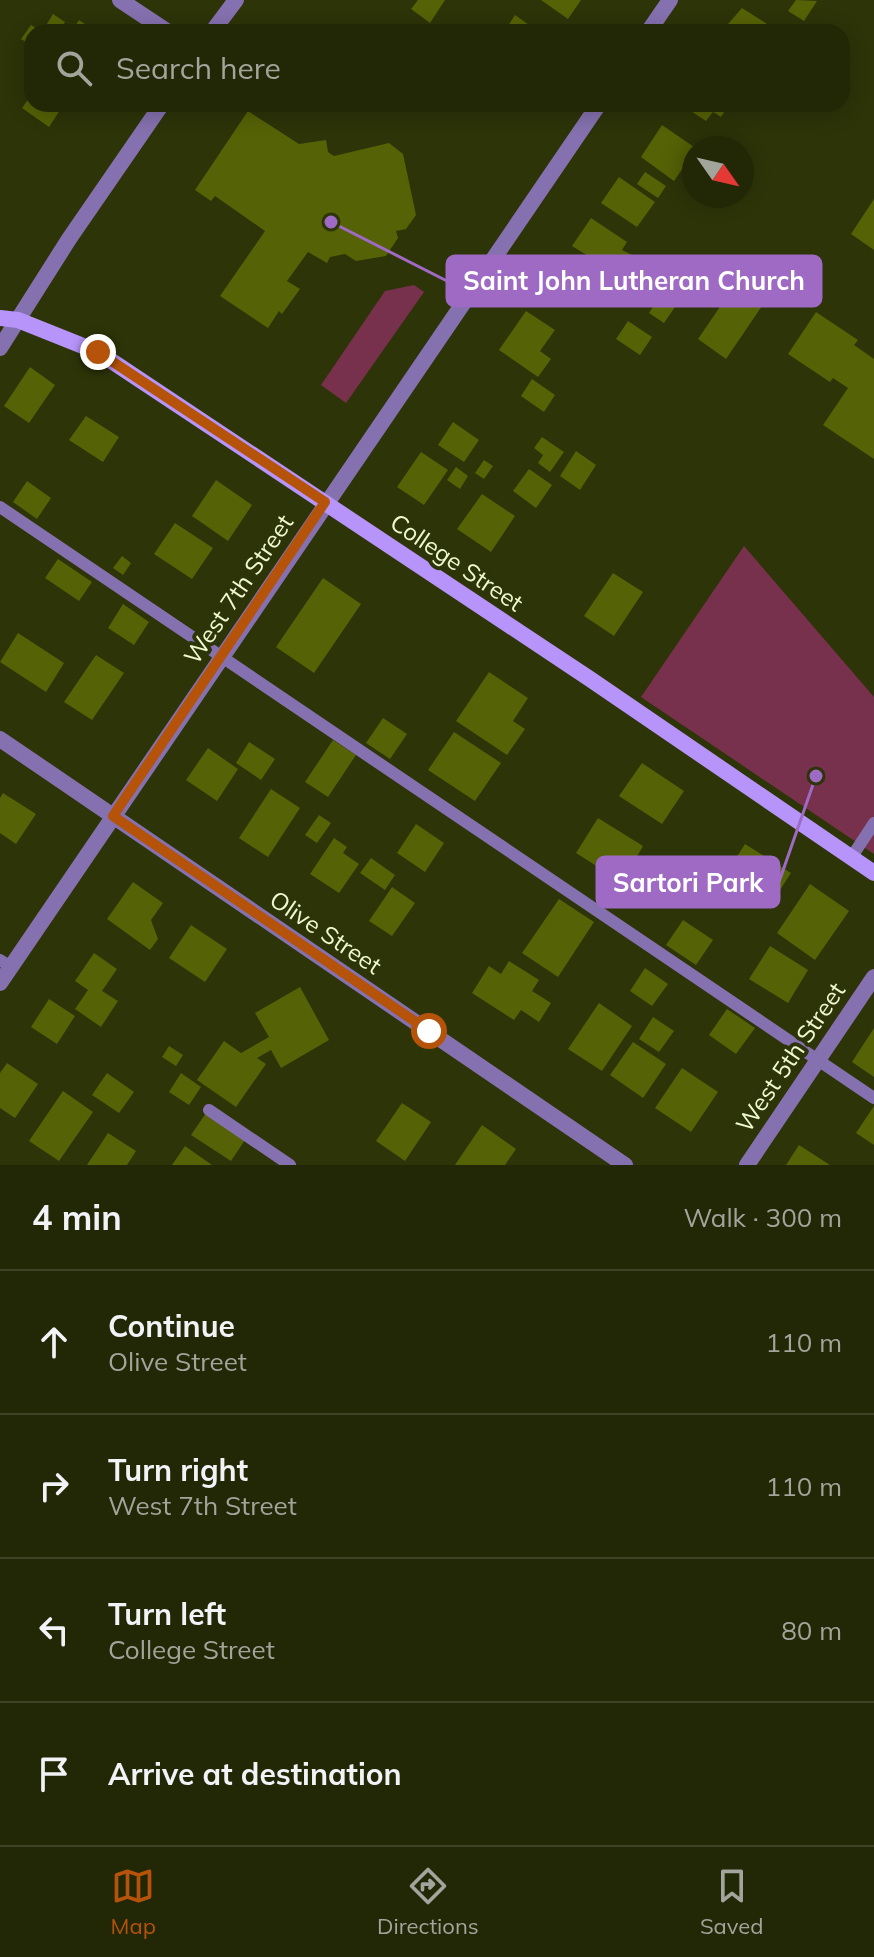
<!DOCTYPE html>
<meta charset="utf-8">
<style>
:root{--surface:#222706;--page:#2e3314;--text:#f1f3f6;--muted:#a2a59b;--line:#3f4428;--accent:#b45309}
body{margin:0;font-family:Mulish,sans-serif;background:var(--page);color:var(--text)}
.compass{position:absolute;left:682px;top:136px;width:72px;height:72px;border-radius:50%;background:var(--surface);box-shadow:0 4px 20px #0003;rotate:124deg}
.stop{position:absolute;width:24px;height:24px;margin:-18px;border:6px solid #b45309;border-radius:50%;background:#fff}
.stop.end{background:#b45309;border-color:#fff;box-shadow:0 2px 8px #0008}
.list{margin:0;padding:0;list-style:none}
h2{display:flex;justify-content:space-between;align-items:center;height:104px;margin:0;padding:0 32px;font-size:34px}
h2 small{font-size:26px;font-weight:400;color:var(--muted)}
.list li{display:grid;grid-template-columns:52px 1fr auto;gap:24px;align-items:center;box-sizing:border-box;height:144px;padding:0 32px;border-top:2px solid var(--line)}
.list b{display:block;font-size:30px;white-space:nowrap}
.list p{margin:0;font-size:26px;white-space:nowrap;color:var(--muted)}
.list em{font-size:26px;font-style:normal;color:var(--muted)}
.icon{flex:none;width:44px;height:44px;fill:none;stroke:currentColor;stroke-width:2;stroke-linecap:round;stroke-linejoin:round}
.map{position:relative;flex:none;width:874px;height:1165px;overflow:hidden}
.search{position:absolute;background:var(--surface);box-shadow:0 4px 20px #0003;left:24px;right:24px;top:24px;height:88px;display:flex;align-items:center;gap:20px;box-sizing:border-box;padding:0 28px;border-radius:24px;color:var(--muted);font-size:30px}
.sheet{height:680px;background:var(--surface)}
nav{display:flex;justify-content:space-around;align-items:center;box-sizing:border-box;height:112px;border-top:2px solid var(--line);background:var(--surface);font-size:22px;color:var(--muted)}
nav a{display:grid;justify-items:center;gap:4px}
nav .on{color:var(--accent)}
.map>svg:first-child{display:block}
.green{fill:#78314d}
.building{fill:#566206}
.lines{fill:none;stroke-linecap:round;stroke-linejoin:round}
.lane{stroke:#8571af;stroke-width:12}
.street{stroke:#8571af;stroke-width:16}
.secondary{stroke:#b694f9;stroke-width:16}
.route{stroke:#b45309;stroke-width:10}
.labels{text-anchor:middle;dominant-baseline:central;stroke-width:8;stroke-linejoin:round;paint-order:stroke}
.street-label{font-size:24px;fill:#eff9d1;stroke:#2d3408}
.leader{fill:none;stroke:#9e6ac4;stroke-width:3}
.callout-dot{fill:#9e6ac4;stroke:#2d3408;stroke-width:3}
.callout{fill:#9e6ac4;stroke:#9e6ac4;stroke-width:3}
.callout-label{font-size:26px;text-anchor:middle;font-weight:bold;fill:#fff}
</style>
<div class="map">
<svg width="874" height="1165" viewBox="0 0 874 1165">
<rect width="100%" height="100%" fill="#2d3408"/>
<!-- green -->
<path class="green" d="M 414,285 L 424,292 L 346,403 L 321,385 L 385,291 Z
M 744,546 L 874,697 L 874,854 L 641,697 Z"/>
<!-- building -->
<path class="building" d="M 418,0 L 445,0 L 430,23 L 411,9 Z
M 541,0 L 581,0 L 568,19 Z
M 796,0 L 817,1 L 804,21 L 788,11 Z
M 742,8 L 767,24 L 762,32 L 721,32 Z
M 53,14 L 65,22 L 59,32 L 32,32 L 32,46 L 21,39 L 31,25 L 42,32 Z
M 515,15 L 539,32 L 504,32 Z
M 79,20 L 97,32 L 71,32 Z
M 32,94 L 32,104 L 64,104 L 49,127 L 22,108 Z
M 680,104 L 719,104 L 726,109 L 721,117 L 713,112 L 706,121 Z
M 248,111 L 299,144 L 326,140 L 328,152 L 334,156 L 389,143 L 403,154 L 416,215 L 406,229 L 396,231 L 398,238 L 386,256 L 356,261 L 345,254 L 330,257 L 327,263 L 308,252 L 287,281 L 300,289 L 282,314 L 279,311 L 268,328 L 220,296 L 265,231 L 215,196 L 211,201 L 195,190 Z
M 662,125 L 694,147 L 694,152 L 674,181 L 641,157 Z
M 645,172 L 666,186 L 658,198 L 637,184 Z
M 619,177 L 655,202 L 637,227 L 601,203 Z
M 874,199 L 874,250 L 851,234 Z
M 591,218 L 627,242 L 622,250 L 642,260 L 629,281 L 572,246 Z
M 737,282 L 764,303 L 726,359 L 698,339 Z
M 659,297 L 675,307 L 664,323 L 649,313 Z
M 526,311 L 555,330 L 540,351 L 551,359 L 538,377 L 499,350 Z
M 816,312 L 858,340 L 854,345 L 874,359 L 874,459 L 823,425 L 848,388 L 833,378 L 830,382 L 788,354 Z
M 628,321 L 652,337 L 640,355 L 616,339 Z
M 30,367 L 55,385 L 29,423 L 4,406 Z
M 532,379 L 555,395 L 544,412 L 521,396 Z
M 86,416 L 119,437 L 103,462 L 69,440 Z
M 453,422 L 479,440 L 464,462 L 438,445 Z
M 542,437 L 564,452 L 550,472 L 538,463 L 543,455 L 534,448 Z
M 576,451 L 596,465 L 580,490 L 560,476 Z
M 421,452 L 448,470 L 424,505 L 397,487 Z
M 484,460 L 493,466 L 484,479 L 475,473 Z
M 456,467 L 468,476 L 460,489 L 447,480 Z
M 529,469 L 552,485 L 536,508 L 513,491 Z
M 216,480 L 252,505 L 228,541 L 192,516 Z
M 27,481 L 51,498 L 37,519 L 13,502 Z
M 482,494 L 515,516 L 491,552 L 457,529 Z
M 175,523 L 213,548 L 192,579 L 154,554 Z
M 122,556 L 131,563 L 123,575 L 113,568 Z
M 58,559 L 92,582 L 79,601 L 45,578 Z
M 613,573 L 643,592 L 614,636 L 584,616 Z
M 323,578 L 361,604 L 314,673 L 276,647 Z
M 123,604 L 149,622 L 134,645 L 108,628 Z
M 18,633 L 64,663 L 46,692 L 0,662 Z
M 96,655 L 124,673 L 92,720 L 64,702 Z
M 489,672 L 528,698 L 513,721 L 525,729 L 507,755 L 456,721 Z
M 383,718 L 407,734 L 390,759 L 366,743 Z
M 454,732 L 501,763 L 475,801 L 428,770 Z
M 333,740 L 356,755 L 328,797 L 305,782 Z
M 249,742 L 275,759 L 261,780 L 236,763 Z
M 208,748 L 238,769 L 217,801 L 186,780 Z
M 642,763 L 684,791 L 662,824 L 619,796 Z
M 271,789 L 300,808 L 268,857 L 239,838 Z
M 3,793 L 36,814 L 16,844 L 0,833 L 0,798 Z
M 319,815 L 331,823 L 317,843 L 305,835 Z
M 598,818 L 643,846 L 635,860 L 642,864 L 628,886 L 576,853 Z
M 416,824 L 444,843 L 425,872 L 397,853 Z
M 334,838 L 347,847 L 343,853 L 359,864 L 339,893 L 310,874 Z
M 745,844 L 791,873 L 769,907 L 724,877 Z
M 371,858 L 395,875 L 385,890 L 360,873 Z
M 133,882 L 163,903 L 151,920 L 158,939 L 150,950 L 107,919 Z
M 810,884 L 849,911 L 815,960 L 777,933 Z
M 392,887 L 415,903 L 392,936 L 369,921 Z
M 559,899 L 594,922 L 558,977 L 522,953 Z
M 683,920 L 713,940 L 696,965 L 666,945 Z
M 191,925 L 227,949 L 205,982 L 169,958 Z
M 770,946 L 808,970 L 788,1003 L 749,979 Z
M 94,953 L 117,969 L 102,991 L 118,1001 L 101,1027 L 75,1009 L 88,990 L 75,981 Z
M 509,961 L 539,980 L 532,991 L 551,1003 L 539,1022 L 521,1010 L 514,1020 L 472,993 L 489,966 L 501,974 Z
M 645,968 L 668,984 L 652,1006 L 630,991 Z
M 300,987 L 329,1040 L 281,1068 L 271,1050 L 257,1058 L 266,1064 L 236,1107 L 197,1080 L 224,1041 L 241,1053 L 269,1037 L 255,1013 Z
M 49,999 L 75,1016 L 57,1044 L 31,1027 Z
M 599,1003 L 632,1026 L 602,1071 L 568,1049 Z
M 727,1009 L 755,1028 L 736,1054 L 709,1035 Z
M 653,1017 L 674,1031 L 659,1052 L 639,1039 Z
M 874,1028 L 874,1077 L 852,1062 Z
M 633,1042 L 666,1064 L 643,1098 L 610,1075 Z
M 169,1046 L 183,1055 L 176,1066 L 162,1057 Z
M 7,1063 L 38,1084 L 15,1118 L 0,1108 L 0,1073 Z
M 682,1068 L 718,1092 L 691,1132 L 655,1108 Z
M 107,1073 L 134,1092 L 119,1113 L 92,1095 Z
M 181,1073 L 201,1087 L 189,1105 L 169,1092 Z
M 63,1091 L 93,1112 L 59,1161 L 29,1141 Z
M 402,1103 L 431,1122 L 405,1161 L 376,1141 Z
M 874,1106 L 874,1145 L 856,1133 Z
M 206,1113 L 245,1140 L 231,1161 L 191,1135 Z
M 482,1125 L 516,1149 L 505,1165 L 455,1165 Z
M 108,1133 L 136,1151 L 127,1165 L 87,1165 Z
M 799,1145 L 830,1165 L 786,1165 Z
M 185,1146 L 212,1165 L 172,1165 Z"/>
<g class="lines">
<!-- lane -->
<path class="lane" d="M 0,507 L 874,1098
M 851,858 L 874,823
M 0,960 L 11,967
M 209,1110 L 290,1165"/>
<!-- street -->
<path class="street" d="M 120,0 L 168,32
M 212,32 L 236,0
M 648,32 L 670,0
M 0,348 L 69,239 L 162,104
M 0,739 L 625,1165
M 0,983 L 599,104
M 747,1165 L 874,977"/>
<!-- secondary -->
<path class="secondary" d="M 0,318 L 18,320 L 98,352 L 590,679 L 874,873"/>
</g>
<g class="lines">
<!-- route -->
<path class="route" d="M 98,352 L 325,502 L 113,816 L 429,1031"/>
</g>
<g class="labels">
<!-- street labels -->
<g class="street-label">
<text transform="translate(457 562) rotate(34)">College Street</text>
<text transform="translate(238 589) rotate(-56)">West 7th Street</text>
<text transform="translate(326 932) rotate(34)">Olive Street</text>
<text transform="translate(790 1057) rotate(-56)">West 5th Street</text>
</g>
</g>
<!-- callouts -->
<path class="leader" d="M331 222L447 281M816 776L779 882"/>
<g class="callout-dot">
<circle cx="331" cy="222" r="8"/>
<circle cx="816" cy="776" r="8"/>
</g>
<g class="callout">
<rect x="447" y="256" width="374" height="50" rx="8"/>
<rect x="597" y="857" width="182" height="50" rx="8"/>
</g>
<g class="callout-label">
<text x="634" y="290">Saint John Lutheran Church</text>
<text x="688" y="892">Sartori Park</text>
</g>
</svg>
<svg class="compass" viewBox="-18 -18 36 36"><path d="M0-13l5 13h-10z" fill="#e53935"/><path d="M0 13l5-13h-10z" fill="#a2a59b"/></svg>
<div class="stop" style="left:429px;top:1031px"></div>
<div class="stop end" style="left:98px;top:352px"></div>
<div class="search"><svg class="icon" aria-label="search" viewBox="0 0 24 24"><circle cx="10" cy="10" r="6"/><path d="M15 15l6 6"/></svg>Search here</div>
</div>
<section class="sheet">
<h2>4 min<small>Walk · 300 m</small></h2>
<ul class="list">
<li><svg class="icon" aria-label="ahead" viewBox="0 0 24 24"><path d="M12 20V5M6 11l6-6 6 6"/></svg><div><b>Continue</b><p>Olive Street</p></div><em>110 m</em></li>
<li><svg class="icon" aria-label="right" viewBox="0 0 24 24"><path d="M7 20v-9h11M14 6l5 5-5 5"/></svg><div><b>Turn right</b><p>West 7th Street</p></div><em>110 m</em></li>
<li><svg class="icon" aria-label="left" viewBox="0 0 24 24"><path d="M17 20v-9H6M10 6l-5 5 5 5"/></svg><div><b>Turn left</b><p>College Street</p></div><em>80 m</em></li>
<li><svg class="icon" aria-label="arrive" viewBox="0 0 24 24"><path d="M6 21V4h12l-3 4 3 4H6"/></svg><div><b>Arrive at destination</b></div></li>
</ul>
</section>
<nav>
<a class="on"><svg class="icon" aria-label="map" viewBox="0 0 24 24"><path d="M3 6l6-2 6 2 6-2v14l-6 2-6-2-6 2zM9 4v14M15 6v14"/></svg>Map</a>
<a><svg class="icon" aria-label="directions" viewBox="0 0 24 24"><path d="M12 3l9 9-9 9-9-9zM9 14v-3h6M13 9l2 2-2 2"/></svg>Directions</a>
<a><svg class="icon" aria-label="saved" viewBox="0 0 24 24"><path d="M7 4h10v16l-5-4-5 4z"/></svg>Saved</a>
</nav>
